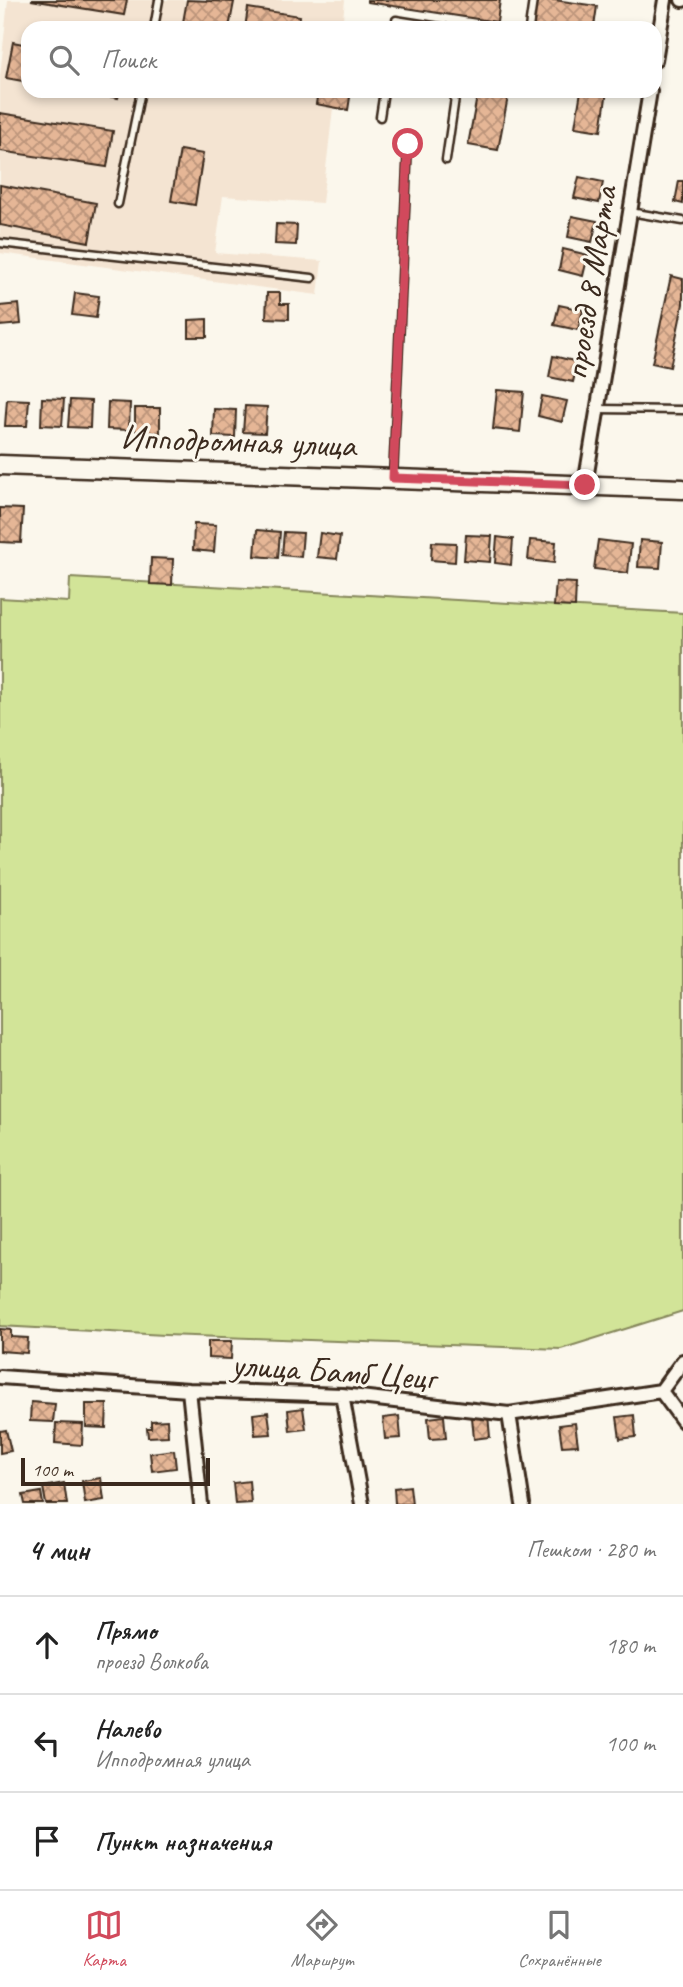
<!DOCTYPE html>
<html lang="ru">
<meta charset="utf-8">
<style>
:root{--surface:#fff;--page:#f6f6f6;--text:#222;--muted:#767676;--line:#e0e0e0;--accent:#d1495b}
body{margin:0;font-family:Caveat,sans-serif;background:var(--page);color:var(--text)}
.scale{position:absolute;left:21px;bottom:18px;width:189px;box-sizing:border-box;padding-left:7px;border:4px solid #3b2a1e;border-top:0;font-size:19px;line-height:24px;white-space:nowrap;color:#3b2a1e;-webkit-text-stroke:5px #fbf7ec;paint-order:stroke}
.stop{position:absolute;width:21px;height:21px;margin:-16px;border:5px solid #d1495b;border-radius:50%;background:#fff}
.stop.end{background:#d1495b;border-color:#fff;box-shadow:0 2px 7px #0008}
.list{margin:0;padding:0;list-style:none}
h2{display:flex;justify-content:space-between;align-items:center;height:91px;margin:0;padding:0 28px;font-size:30px}
h2 small{font-size:23px;font-weight:400;color:var(--muted)}
.list li{display:grid;grid-template-columns:46px 1fr auto;gap:21px;align-items:center;box-sizing:border-box;height:98px;padding:0 28px;border-top:2px solid var(--line)}
.list b{display:block;font-size:26px;white-space:nowrap}
.list p{margin:0;font-size:23px;white-space:nowrap;color:var(--muted)}
.list em{font-size:23px;font-style:normal;color:var(--muted)}
.icon{flex:none;width:38px;height:38px;fill:none;stroke:currentColor;stroke-width:2;stroke-linecap:round;stroke-linejoin:round}
.map{position:relative;flex:none;width:683px;height:1504px;overflow:hidden}
.search{position:absolute;background:var(--surface);box-shadow:0 4px 10px #0003;left:21px;right:21px;top:21px;height:77px;display:flex;align-items:center;gap:18px;box-sizing:border-box;padding:0 24px;border-radius:21px;color:var(--muted);font-size:26px}
.sheet{height:385px;background:var(--surface)}
nav{display:flex;justify-content:space-around;align-items:center;box-sizing:border-box;height:98px;border-top:2px solid var(--line);background:var(--surface);font-size:19px;color:var(--muted)}
nav a{display:grid;justify-items:center;gap:4px}
nav .on{color:var(--accent)}
.map>svg:first-child{display:block}
.built{fill:#f4e4d2}
.pitch{fill:#d2e498;stroke:#86875b;stroke-width:2}
.building{fill:url(#building-cross-hatch);stroke:#3b2a1e;stroke-width:2}
.lines{fill:none;stroke-linecap:round;stroke-linejoin:round}
.lane-casing{stroke:#3b2a1e;stroke-width:11}
.street-casing{stroke:#3b2a1e;stroke-width:18}
.secondary-casing{stroke:#3b2a1e;stroke-width:23}
.lane{stroke:#fbf7ec;stroke-width:6}
.street{stroke:#fbf7ec;stroke-width:12}
.secondary{stroke:#fbf7ec;stroke-width:18}
.route{stroke:#d1495b;stroke-width:9}
.labels{text-anchor:middle;dominant-baseline:central;stroke-width:6;stroke-linejoin:round;paint-order:stroke}
.street-label{font-size:35px;fill:#3b2a1e;stroke:#fbf7ec}
</style>
<div class="map">
<svg width="683" height="1504" viewBox="0 0 683 1504">
<defs>
<pattern id="building-cross-hatch" width="8" height="8" patternUnits="userSpaceOnUse" patternTransform="scale(1.75)"><rect width="8" height="8" fill="#e5b696"/><path d="M0 0l8 8M0 8l8-8" fill="none" stroke="#bb947a"/></pattern>
</defs>
<rect width="100%" height="100%" fill="#fbf7ec"/>
<filter id="ink" filterUnits="userSpaceOnUse"><feTurbulence type="fractalNoise" baseFrequency=".0143" numOctaves="2"/><feDisplacementMap in="SourceGraphic" scale="14" xChannelSelector="R" yChannelSelector="G"/><feConvolveMatrix kernelMatrix="1 2 1 2 8 2 1 2 1" color-interpolation-filters="sRGB"/></filter>
<g filter="url(#ink)">
<!-- built -->
<path class="built" d="M 8,0 L 345,0 L 342,28 L 28,28 L 28,91 L 335,91 L 322,203 L 223,196 L 215,253 L 322,261 L 318,295 L 0,253 L 0,76 Z"/>
<!-- pitch -->
<path class="pitch" d="M 70,578 L 683,613 L 683,1311 L 561,1349 L 165,1335 L 0,1326 L 0,598 L 69,602 Z"/>
<!-- building -->
<path class="building" d="M 31,0 L 127,0 L 124,15 Z
M 187,0 L 234,2 L 229,28 L 182,28 Z
M 367,0 L 500,0 L 497,22 L 367,2 Z
M 537,0 L 555,0 L 597,6 L 594,27 L 602,28 L 532,27 Z
M 248,8 L 300,16 L 298,28 L 245,28 Z
M 331,20 L 363,26 L 363,28 L 330,28 Z
M 13,42 L 28,45 L 28,82 L 6,78 Z
M 80,91 L 120,91 L 118,98 Z
M 318,91 L 351,91 L 348,110 L 316,104 Z
M 478,91 L 509,91 L 498,150 L 468,145 Z
M 581,91 L 607,91 L 601,131 L 575,127 Z
M 0,113 L 113,131 L 107,167 L 0,151 Z
M 180,150 L 203,154 L 195,205 L 171,201 Z
M 579,177 L 603,182 L 599,203 L 574,198 Z
M 679,181 L 683,181 L 683,204 L 675,202 Z
M 0,185 L 96,203 L 89,242 L 0,225 Z
M 572,216 L 597,221 L 592,242 L 568,237 Z
M 276,224 L 297,225 L 296,245 L 275,244 Z
M 563,249 L 588,255 L 583,276 L 559,270 Z
M 671,276 L 683,279 L 683,304 L 670,367 L 652,363 Z
M 75,293 L 99,296 L 96,318 L 72,315 Z
M 267,293 L 280,293 L 280,304 L 289,304 L 289,319 L 266,318 Z
M 19,304 L 21,324 L 0,326 L 0,306 Z
M 559,305 L 583,310 L 578,330 L 554,325 Z
M 207,319 L 207,337 L 189,337 L 189,320 Z
M 553,356 L 578,362 L 573,382 L 549,377 Z
M 497,390 L 524,392 L 520,432 L 493,429 Z
M 542,396 L 567,401 L 562,422 L 538,416 Z
M 42,398 L 64,399 L 62,426 L 41,425 Z
M 7,399 L 29,400 L 27,426 L 5,426 Z
M 70,400 L 91,401 L 90,428 L 68,427 Z
M 108,402 L 130,403 L 129,430 L 107,429 Z
M 245,406 L 267,407 L 265,433 L 243,432 Z
M 135,408 L 160,408 L 160,433 L 135,433 Z
M 214,409 L 236,410 L 235,437 L 213,436 Z
M 0,508 L 23,509 L 21,543 L 0,542 Z
M 194,524 L 216,525 L 214,552 L 193,550 Z
M 257,530 L 280,532 L 278,558 L 255,556 Z
M 284,532 L 303,533 L 301,557 L 282,555 Z
M 320,533 L 340,536 L 337,559 L 317,557 Z
M 466,535 L 492,536 L 490,562 L 464,560 Z
M 497,537 L 513,539 L 511,565 L 495,563 Z
M 530,540 L 556,542 L 554,563 L 528,560 Z
M 598,540 L 631,544 L 628,573 L 594,569 Z
M 640,540 L 662,542 L 660,568 L 638,567 Z
M 432,542 L 456,543 L 455,562 L 431,560 Z
M 151,558 L 173,559 L 172,585 L 150,584 Z
M 556,582 L 576,583 L 575,607 L 554,606 Z
M 0,1329 L 11,1330 L 11,1337 L 28,1338 L 27,1353 L 0,1351 Z
M 208,1341 L 232,1341 L 231,1359 L 208,1358 Z
M 31,1402 L 55,1404 L 53,1422 L 30,1421 Z
M 86,1404 L 107,1404 L 106,1428 L 86,1427 Z
M 303,1408 L 306,1429 L 290,1431 L 288,1410 Z
M 268,1412 L 271,1434 L 255,1435 L 253,1414 Z
M 488,1415 L 490,1437 L 474,1439 L 472,1417 Z
M 634,1415 L 636,1437 L 620,1439 L 617,1417 Z
M 399,1416 L 401,1438 L 385,1439 L 383,1418 Z
M 444,1416 L 446,1438 L 430,1439 L 428,1418 Z
M 167,1420 L 168,1436 L 148,1437 L 147,1428 L 151,1428 L 151,1421 Z
M 56,1423 L 83,1424 L 82,1445 L 55,1443 Z
M 575,1423 L 578,1445 L 562,1446 L 559,1425 Z
M 6,1430 L 11,1451 L 0,1453 L 0,1431 Z
M 174,1450 L 176,1468 L 152,1471 L 150,1453 Z
M 101,1478 L 104,1500 L 85,1503 L 82,1481 Z
M 249,1481 L 251,1503 L 235,1504 L 233,1483 Z
M 64,1483 L 67,1504 L 46,1504 L 43,1487 Z
M 410,1486 L 412,1504 L 395,1504 L 394,1488 Z
M 41,1492 L 43,1504 L 25,1504 L 23,1495 Z"/>
<g class="lines">
<!-- lane casing -->
<g class="lane-casing">
<path id="lane" d="M 154,28 L 159,0
M 395,28 L 396,20 L 446,28
M 529,28 L 533,0
M 380,117 L 384,91
M 446,160 L 456,91
M 118,204 L 141,91
M 630,212 L 683,221
M 0,243 L 312,278
M 597,409 L 683,410
M 393,478 L 408,144"/>
</g>
<!-- street casing -->
<g class="street-casing">
<path id="street" d="M 682,0 L 683,0
M 655,60 L 665,0
M 585,485 L 650,91
M 0,1377 L 189,1390 L 342,1395 L 509,1414 L 661,1391
M 189,1390 L 201,1504
M 661,1391 L 683,1421
M 661,1391 L 683,1361
M 342,1395 L 362,1504
M 509,1414 L 523,1504"/>
</g>
<!-- secondary casing -->
<g class="secondary-casing">
<path id="secondary" d="M 0,465 L 683,489"/>
</g>
<!-- lane -->
<use href="#lane" class="lane"/>
<!-- street -->
<use href="#street" class="street"/>
<!-- secondary -->
<use href="#secondary" class="secondary"/>
</g>
</g>
<g class="lines" filter="url(#ink)">
<!-- route -->
<path class="route" d="M 408,144 L 393,478 L 585,485"/>
</g>
<g class="labels">
<!-- street labels -->
<g class="street-label">
<text transform="translate(590 283) rotate(-81)">проезд 8 Марта</text>
<text transform="translate(238 441) rotate(2)">Ипподромная улица</text>
<text transform="translate(333 1371) rotate(4)">улица Бамб Цецг</text>
</g>
</g>
</svg>
<div class="scale">100 m</div>
<div class="stop" style="left:408px;top:144px"></div>
<div class="stop end" style="left:585px;top:485px"></div>
<div class="search"><svg class="icon" aria-label="search" viewBox="0 0 24 24"><circle cx="10" cy="10" r="6"/><path d="M15 15l6 6"/></svg>Поиск</div>
</div>
<section class="sheet">
<h2>4 мин<small>Пешком · 280 m</small></h2>
<ul class="list">
<li><svg class="icon" aria-label="ahead" viewBox="0 0 24 24"><path d="M12 20V5M6 11l6-6 6 6"/></svg><div><b>Прямо</b><p>проезд Волкова</p></div><em>180 m</em></li>
<li><svg class="icon" aria-label="left" viewBox="0 0 24 24"><path d="M17 20v-9H6M10 6l-5 5 5 5"/></svg><div><b>Налево</b><p>Ипподромная улица</p></div><em>100 m</em></li>
<li><svg class="icon" aria-label="arrive" viewBox="0 0 24 24"><path d="M6 21V4h12l-3 4 3 4H6"/></svg><div><b>Пункт назначения</b></div></li>
</ul>
</section>
<nav>
<a class="on"><svg class="icon" aria-label="map" viewBox="0 0 24 24"><path d="M3 6l6-2 6 2 6-2v14l-6 2-6-2-6 2zM9 4v14M15 6v14"/></svg>Карта</a>
<a><svg class="icon" aria-label="directions" viewBox="0 0 24 24"><path d="M12 3l9 9-9 9-9-9zM9 14v-3h6M13 9l2 2-2 2"/></svg>Маршрут</a>
<a><svg class="icon" aria-label="saved" viewBox="0 0 24 24"><path d="M7 4h10v16l-5-4-5 4z"/></svg>Сохранённые</a>
</nav>
